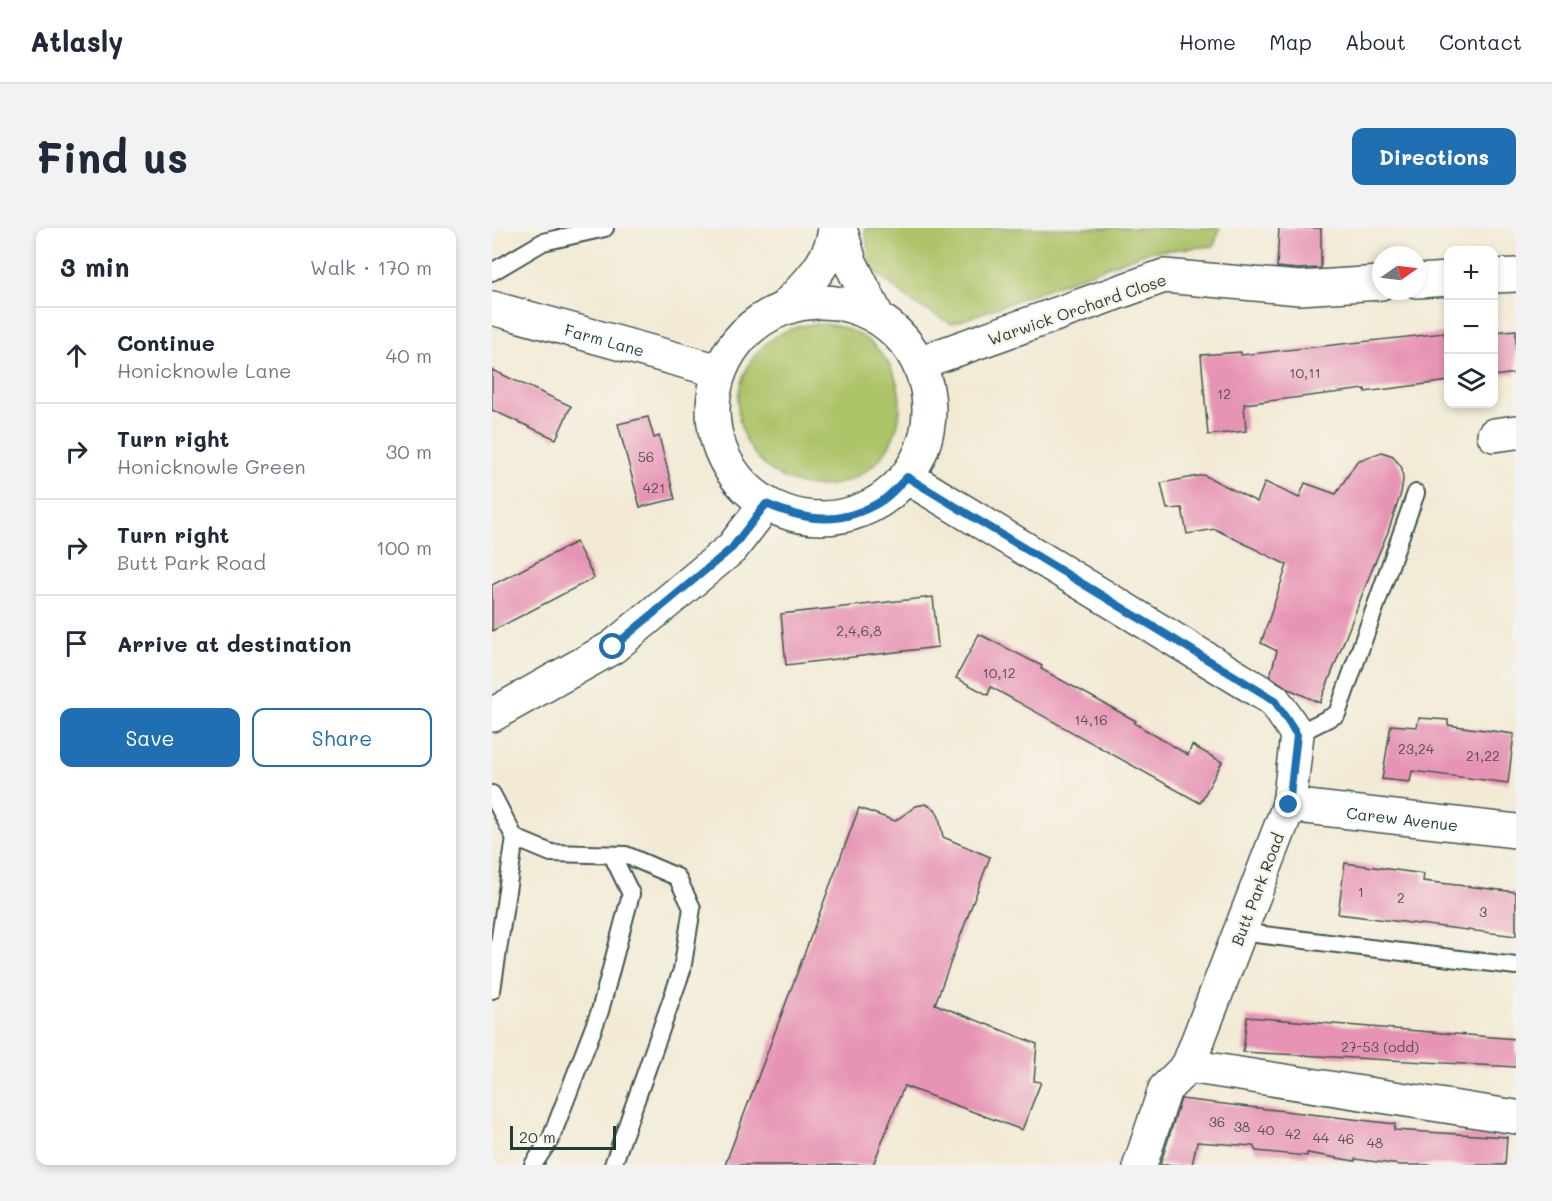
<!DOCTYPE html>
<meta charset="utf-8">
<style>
:root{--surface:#fff;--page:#f2f2f3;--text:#1f2937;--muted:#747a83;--line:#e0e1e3;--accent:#1f6fb2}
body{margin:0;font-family:Mali,sans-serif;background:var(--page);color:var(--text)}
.controls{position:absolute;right:18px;top:18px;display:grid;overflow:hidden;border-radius:12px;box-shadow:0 3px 9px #0003}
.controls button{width:54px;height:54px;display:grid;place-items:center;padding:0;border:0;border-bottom:2px solid var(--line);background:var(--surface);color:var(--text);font:30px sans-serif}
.compass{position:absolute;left:880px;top:18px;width:54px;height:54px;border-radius:50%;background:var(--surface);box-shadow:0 3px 9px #0003;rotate:76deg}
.scale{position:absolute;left:18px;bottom:15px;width:106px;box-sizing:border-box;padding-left:6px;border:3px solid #1f3d34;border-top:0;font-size:16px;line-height:21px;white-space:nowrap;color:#1f3d34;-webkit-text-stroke:4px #f7f3e8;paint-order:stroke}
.stop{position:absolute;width:18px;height:18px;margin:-14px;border:4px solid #1f6fb2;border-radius:50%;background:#fff}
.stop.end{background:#1f6fb2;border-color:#fff;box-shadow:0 2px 6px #0008}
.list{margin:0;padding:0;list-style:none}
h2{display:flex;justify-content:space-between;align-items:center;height:78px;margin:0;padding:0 24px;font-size:26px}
h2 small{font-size:20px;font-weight:400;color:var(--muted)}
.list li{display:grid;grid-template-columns:39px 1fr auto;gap:18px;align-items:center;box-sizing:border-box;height:96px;padding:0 24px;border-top:2px solid var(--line)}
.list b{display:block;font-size:22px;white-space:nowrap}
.list p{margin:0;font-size:20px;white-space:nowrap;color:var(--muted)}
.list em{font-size:20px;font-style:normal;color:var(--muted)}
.actions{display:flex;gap:12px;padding:18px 24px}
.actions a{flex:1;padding:14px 0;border:2px solid var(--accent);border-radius:12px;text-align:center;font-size:21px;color:var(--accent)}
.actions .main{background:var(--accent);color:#fff}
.icon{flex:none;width:33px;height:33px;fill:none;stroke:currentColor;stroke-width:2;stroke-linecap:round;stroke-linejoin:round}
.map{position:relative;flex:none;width:1024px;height:937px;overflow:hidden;border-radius:12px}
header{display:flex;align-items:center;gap:36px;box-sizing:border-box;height:84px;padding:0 30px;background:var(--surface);border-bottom:2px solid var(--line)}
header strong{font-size:28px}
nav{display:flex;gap:33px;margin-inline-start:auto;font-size:21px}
.intro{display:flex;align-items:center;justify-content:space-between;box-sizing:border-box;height:144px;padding:0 36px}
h1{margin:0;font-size:42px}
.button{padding:15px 27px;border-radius:12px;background:var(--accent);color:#fff;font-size:21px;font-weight:700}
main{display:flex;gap:36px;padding:0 36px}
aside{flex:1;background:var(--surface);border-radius:12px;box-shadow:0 3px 9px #0003}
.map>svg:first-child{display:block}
.green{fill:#acc368;stroke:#66804e;stroke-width:1.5}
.building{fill:#e693b4}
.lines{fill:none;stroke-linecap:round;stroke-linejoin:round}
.service-casing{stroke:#3f574c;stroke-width:20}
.minor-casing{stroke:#3f574c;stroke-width:36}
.tertiary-casing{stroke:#3f574c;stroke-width:36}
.service{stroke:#fff;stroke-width:16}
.minor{stroke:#fff;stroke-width:33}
.tertiary{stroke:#fff;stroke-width:33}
.route{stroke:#1f6fb2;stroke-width:8}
.labels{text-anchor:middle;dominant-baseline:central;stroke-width:5;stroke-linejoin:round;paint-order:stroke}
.number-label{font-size:14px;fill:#515254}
.street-label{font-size:16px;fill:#1f3d34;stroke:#f7f3e8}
</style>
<header>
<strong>Atlasly</strong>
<nav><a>Home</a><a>Map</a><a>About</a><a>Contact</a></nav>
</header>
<div class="intro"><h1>Find us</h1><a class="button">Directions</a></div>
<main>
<aside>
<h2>3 min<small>Walk · 170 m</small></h2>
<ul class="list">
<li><svg class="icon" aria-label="ahead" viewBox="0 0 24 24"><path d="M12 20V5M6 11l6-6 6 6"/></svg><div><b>Continue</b><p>Honicknowle Lane</p></div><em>40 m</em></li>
<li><svg class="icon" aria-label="right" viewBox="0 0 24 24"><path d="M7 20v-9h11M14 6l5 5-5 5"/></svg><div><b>Turn right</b><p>Honicknowle Green</p></div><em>30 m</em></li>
<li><svg class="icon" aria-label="right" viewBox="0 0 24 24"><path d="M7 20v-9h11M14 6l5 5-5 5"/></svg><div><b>Turn right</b><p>Butt Park Road</p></div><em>100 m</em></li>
<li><svg class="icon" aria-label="arrive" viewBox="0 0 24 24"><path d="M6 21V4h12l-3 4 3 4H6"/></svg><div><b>Arrive at destination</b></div></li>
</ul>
<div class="actions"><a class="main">Save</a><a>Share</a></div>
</aside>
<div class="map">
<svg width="1024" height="937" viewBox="0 0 1024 937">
<rect width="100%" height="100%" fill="#f7f3e8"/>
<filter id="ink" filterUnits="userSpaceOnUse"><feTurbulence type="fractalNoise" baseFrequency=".0167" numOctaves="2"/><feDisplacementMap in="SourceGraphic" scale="12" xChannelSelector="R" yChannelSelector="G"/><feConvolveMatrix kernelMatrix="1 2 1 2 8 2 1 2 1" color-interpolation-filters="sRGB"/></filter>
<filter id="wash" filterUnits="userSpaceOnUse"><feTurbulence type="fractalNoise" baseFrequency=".008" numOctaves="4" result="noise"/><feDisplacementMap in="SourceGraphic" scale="24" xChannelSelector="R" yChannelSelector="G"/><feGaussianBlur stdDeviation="1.35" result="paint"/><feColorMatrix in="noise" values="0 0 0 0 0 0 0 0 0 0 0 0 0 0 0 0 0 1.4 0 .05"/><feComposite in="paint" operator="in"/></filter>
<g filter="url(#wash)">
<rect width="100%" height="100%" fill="#f2ead5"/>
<!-- green -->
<path class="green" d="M 373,0 L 728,0 L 722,18 L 655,24 L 460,96 L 421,75 L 378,39 Z
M246 177a81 81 0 1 1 162 0a81 81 0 1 1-162 0Z"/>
<g id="blocks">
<!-- building -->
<path class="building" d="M 787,0 L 829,0 L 829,40 L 806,41 L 785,39 Z
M 1024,102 L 1024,145 L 1002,148 L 1002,104 Z
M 952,105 L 953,110 L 957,110 L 957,153 L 873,164 L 873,161 L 752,176 L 754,203 L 716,207 L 709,127 L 749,124 L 749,127 Z
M 0,142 L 79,178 L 64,211 L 0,182 Z
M 156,189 L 162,210 L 167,208 L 183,271 L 148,279 L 126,196 Z
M 890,224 L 901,228 L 910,240 L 911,252 L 909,265 L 896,304 L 881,339 L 828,475 L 797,461 L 778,448 L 785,423 L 769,415 L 795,337 L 723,301 L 695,306 L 690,280 L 675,281 L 669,255 L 712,247 L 765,274 L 773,254 L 807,270 L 813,255 L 844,266 L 865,233 Z
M 84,314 L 102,350 L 0,403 L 0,357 Z
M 441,369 L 446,419 L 294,437 L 289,386 Z
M 487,406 L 550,438 L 549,441 L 644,493 L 642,495 L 696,527 L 700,517 L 730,534 L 708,575 L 499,459 L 496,467 L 464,450 Z
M 927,490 L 956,492 L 956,497 L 1022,506 L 1016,555 L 920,543 L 918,554 L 890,551 L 899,497 L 925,499 Z
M 434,576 L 443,581 L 447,589 L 451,609 L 498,629 L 443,776 L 545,816 L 542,853 L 549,854 L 530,902 L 412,858 L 381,937 L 233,937 L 367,580 L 403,593 L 424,578 Z
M 853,635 L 932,646 L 931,653 L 1024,664 L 1024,708 L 846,686 Z
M 755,789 L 1024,811 L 1024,839 L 751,824 Z
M 689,871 L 903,896 L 902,902 L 1015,909 L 1013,937 L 909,937 L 863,931 L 863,933 L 815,925 L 815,928 L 764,923 L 761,918 L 705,914 L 700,937 L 668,937 Z"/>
</g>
</g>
<g filter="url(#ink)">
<use href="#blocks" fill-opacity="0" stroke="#3f574c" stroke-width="1.5"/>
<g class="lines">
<!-- service casing -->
<g class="service-casing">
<path id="service" d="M 0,44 L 51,14 L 113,0
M 805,506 L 845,486 L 924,265
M 0,566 L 26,616
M 748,704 L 1024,738
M 0,762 L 23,610 L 59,625 L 134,627 L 185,649 L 200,680 L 190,742 L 121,937
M 41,937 L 59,910 L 108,783 L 139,666 L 120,627"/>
</g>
<!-- minor casing -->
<g class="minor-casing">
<g id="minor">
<path d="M 1002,48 L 1024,47"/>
<path d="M 925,53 L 957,51"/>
<path id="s1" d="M 0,80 L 227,143"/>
<path d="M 427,135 L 672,48 L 807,60 L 889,55"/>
<path d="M 1002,207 L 1024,204"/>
<path d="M 415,249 L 782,472 L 805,506 L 797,577 L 696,838 L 673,861 L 648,937"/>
<path id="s2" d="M 797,577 L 1024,603"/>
<path d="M 696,838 L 1024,889"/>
</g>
</g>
<!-- tertiary casing -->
<g class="tertiary-casing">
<path id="tertiary" d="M 348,0 L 358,34 L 385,88
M221 182a108 108 0 1 1 216 0a108 108 0 1 1-216 0Z
M 293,79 C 315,56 340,33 343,0
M 0,487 L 121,419 L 240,320 L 274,276"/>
</g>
<!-- service -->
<use href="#service" class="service"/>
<!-- minor -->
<use href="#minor" class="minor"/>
<!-- tertiary -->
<use href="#tertiary" class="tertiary"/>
</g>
</g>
<g class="lines" filter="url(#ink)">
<!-- route -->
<path class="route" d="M 121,419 L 240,320 L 274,276 C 317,294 350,298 391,272 C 400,266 408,256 415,249 L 782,472 L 805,507 L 797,577"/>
</g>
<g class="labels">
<!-- number labels -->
<g class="number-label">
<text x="813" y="144">10,11</text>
<text x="732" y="165">12</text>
<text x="154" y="228">56</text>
<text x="162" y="259">421</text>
<text x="367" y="402">2,4,6,8</text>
<text x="507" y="444">10,12</text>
<text x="599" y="491">14,16</text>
<text x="924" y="520">23,24</text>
<text x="991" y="527">21,22</text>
<text x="869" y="663">1</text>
<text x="909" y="669">2</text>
<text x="991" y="683">3</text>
<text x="888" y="818">27-53 (odd)</text>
<text x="725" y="893">36</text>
<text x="750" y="898">38</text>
<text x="774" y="901">40</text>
<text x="801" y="905">42</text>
<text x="829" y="909">44</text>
<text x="854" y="910">46</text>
<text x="883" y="914">48</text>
</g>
<!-- street labels -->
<g class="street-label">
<text transform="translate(585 81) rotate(-19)">Warwick Orchard Close</text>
<text stroke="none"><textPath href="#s1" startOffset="117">Farm Lane</textPath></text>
<text stroke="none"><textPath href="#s2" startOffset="114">Carew Avenue</textPath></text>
<text transform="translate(765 661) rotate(-69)">Butt Park Road</text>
</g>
</g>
</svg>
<div class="controls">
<button>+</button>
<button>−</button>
<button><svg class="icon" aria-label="layers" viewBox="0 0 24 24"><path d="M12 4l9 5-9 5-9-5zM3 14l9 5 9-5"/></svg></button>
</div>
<svg class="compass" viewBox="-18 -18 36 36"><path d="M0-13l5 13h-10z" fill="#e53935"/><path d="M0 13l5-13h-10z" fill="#747a83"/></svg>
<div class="scale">20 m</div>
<div class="stop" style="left:121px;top:419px"></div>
<div class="stop end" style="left:797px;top:577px"></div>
</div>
</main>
